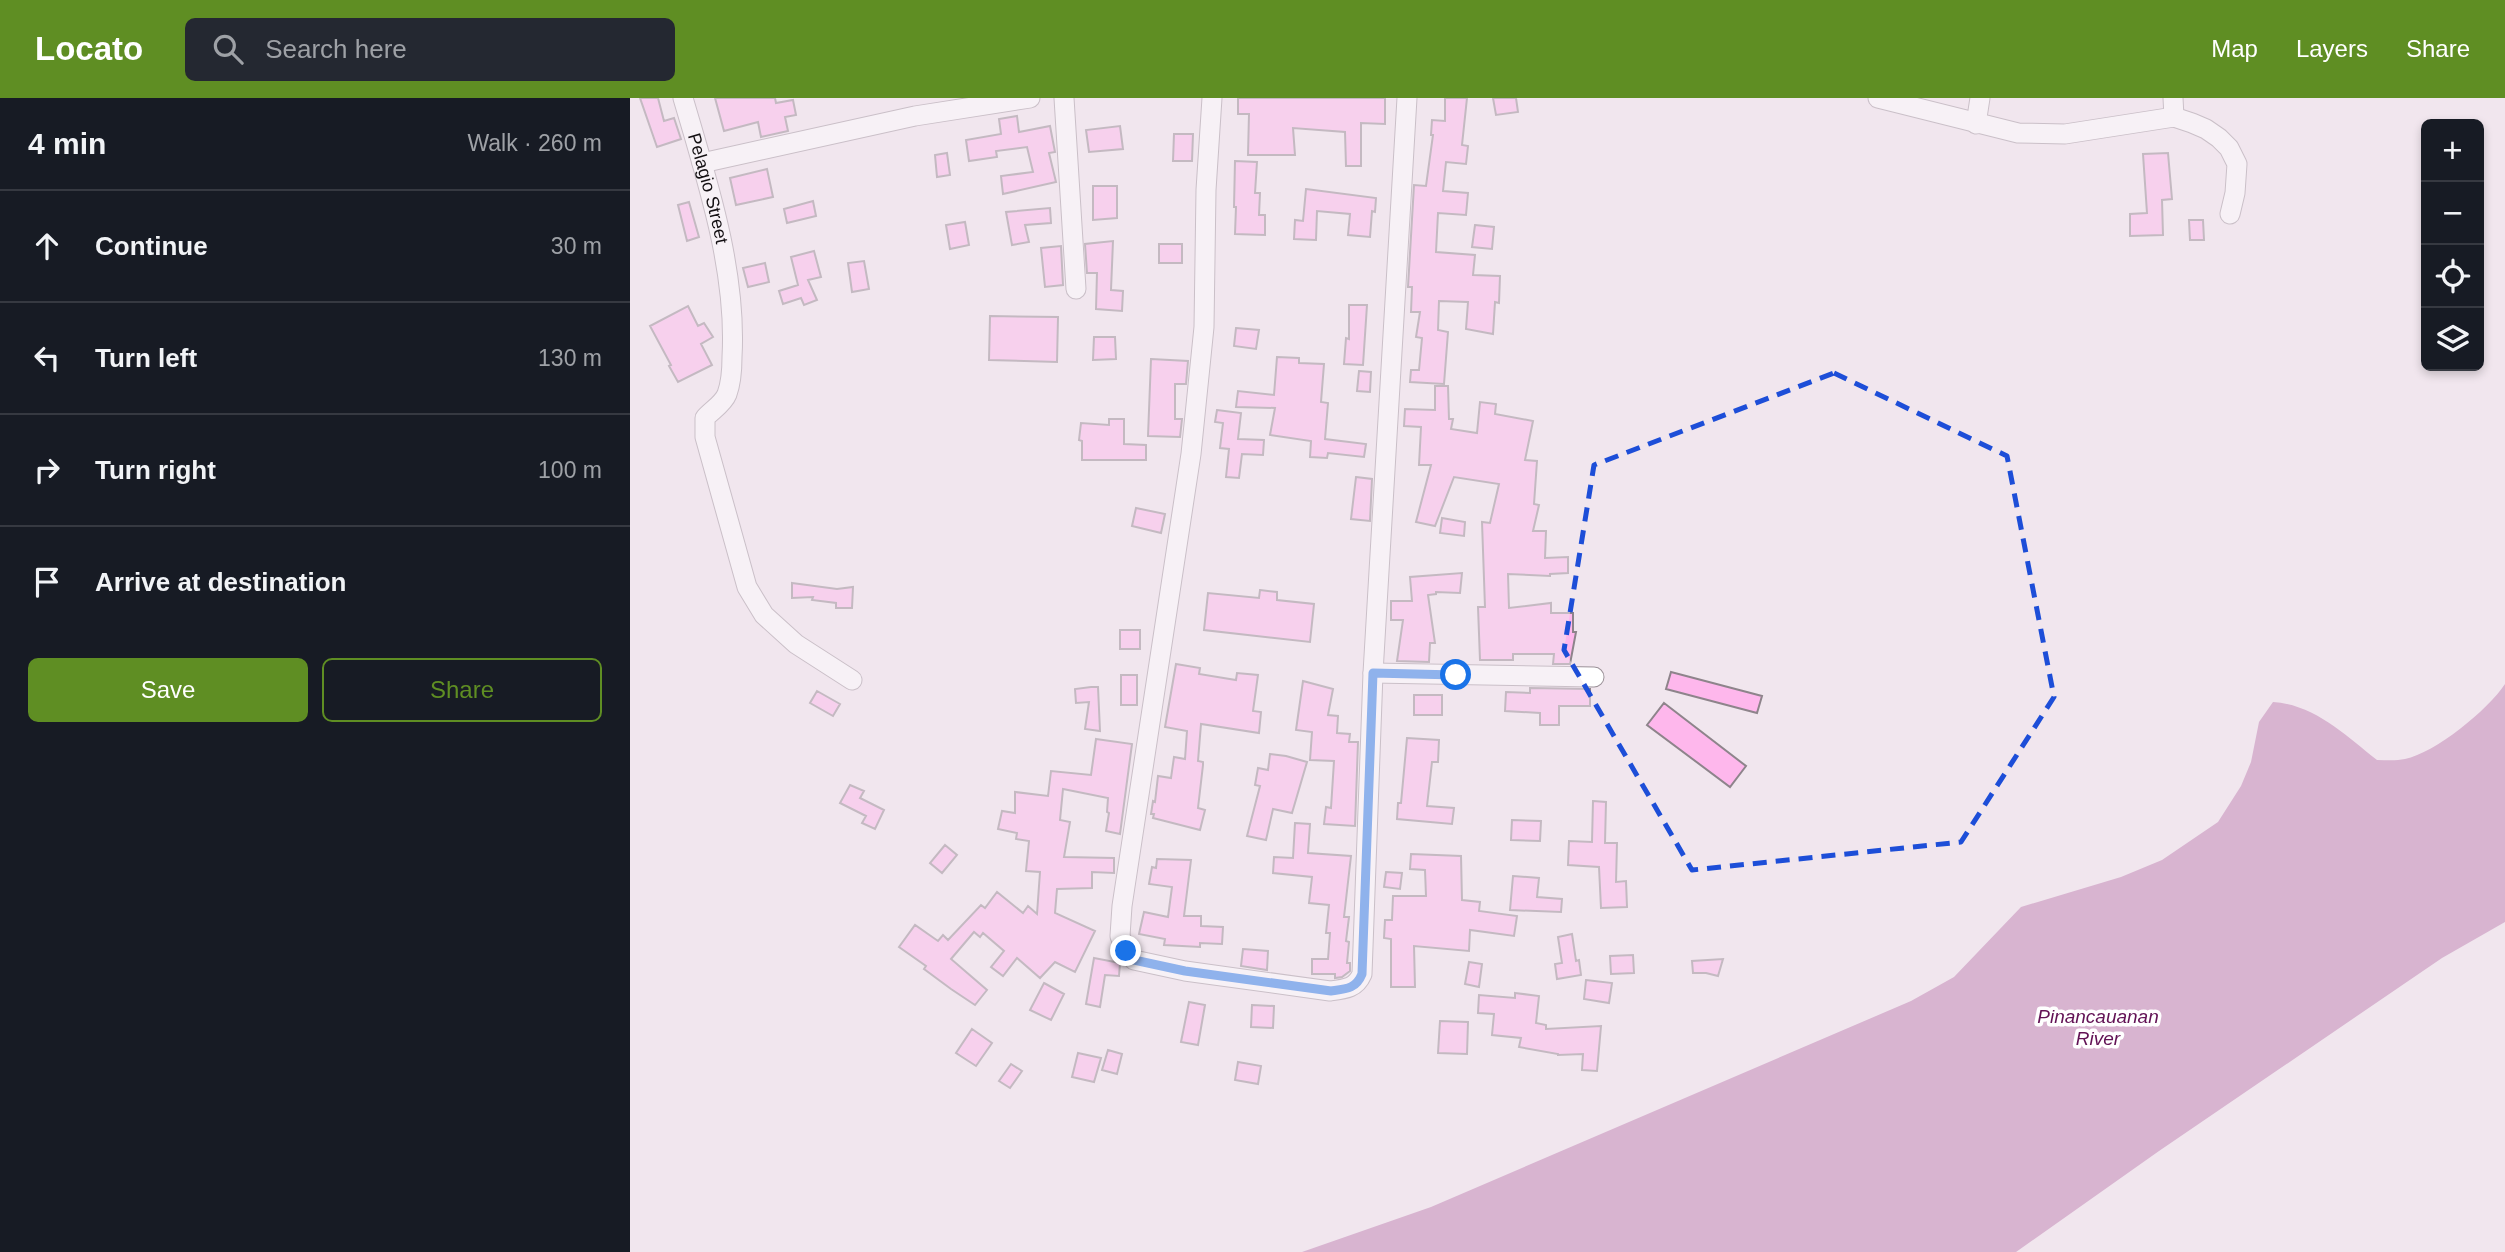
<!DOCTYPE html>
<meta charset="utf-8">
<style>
:root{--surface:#171b24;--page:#242831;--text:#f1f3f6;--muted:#9ea1a6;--line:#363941;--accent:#5f8e23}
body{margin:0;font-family:Helvetica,sans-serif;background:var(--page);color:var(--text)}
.controls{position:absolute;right:21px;top:21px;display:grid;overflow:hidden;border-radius:10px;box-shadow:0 4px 10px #0003}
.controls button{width:63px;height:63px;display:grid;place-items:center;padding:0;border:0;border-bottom:2px solid var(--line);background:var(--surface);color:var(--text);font:35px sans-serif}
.stop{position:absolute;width:21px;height:21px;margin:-16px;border:5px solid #1a73e8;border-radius:50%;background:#fff}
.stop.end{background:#1a73e8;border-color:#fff;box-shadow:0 2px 7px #0008}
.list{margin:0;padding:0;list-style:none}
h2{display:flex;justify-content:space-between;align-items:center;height:91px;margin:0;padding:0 28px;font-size:30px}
h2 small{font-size:23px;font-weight:400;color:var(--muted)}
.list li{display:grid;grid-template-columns:46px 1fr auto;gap:21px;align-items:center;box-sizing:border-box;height:112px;padding:0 28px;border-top:2px solid var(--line)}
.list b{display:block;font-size:26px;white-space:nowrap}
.list em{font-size:23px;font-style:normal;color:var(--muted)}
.actions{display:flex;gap:14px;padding:21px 28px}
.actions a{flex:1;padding:16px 0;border:2px solid var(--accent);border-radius:10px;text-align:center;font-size:24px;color:var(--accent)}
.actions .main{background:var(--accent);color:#fff}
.icon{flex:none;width:38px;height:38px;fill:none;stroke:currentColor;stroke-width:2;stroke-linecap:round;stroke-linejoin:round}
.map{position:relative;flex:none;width:1875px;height:1154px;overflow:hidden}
header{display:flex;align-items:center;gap:42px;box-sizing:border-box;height:98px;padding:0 35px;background:var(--accent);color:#fff}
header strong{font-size:33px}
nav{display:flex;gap:38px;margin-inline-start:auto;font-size:24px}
.search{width:490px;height:63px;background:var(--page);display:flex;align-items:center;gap:18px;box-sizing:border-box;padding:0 24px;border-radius:10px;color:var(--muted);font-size:26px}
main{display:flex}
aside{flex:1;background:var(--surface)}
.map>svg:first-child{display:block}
.water{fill:#ba78aa}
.building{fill:#feb7ec;stroke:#8e848b;stroke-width:2}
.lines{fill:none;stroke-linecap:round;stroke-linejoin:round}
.street-casing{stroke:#9c9299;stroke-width:21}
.street{stroke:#fff;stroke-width:19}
.route{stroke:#1a73e8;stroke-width:9}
.marked{fill:none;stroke:#1d4ed8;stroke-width:5;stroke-dasharray:14 9;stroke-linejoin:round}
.labels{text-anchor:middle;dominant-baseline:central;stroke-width:7;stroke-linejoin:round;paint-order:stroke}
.street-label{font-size:18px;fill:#141013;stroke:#fff}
.water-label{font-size:19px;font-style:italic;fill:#621255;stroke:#fff}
</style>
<header>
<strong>Locato</strong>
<div class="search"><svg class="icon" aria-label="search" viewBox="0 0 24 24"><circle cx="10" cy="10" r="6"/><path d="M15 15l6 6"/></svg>Search here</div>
<nav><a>Map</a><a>Layers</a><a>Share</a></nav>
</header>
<main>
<aside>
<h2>4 min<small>Walk · 260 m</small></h2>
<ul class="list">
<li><svg class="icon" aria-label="ahead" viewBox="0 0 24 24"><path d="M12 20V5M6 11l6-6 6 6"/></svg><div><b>Continue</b></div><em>30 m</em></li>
<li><svg class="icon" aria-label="left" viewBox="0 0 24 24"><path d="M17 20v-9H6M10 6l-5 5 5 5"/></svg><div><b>Turn left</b></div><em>130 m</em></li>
<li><svg class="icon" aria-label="right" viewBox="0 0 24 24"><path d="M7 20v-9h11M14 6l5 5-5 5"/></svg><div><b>Turn right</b></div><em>100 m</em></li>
<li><svg class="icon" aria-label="arrive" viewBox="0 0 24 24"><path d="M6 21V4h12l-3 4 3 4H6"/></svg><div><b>Arrive at destination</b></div></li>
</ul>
<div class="actions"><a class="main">Save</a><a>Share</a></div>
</aside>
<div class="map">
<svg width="1875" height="1154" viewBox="0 0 1875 1154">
<rect width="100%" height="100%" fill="#f1e6ee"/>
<!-- water -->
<path class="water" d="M 1875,586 L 1875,824 L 1812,860 L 1529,1053 L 1386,1154 L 672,1154 L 801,1109 L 1281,903 L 1324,879 L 1391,809 L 1491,779 L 1532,762 L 1588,724 L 1611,688 L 1621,664 L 1629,624 L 1643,604 C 1685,607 1715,637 1747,662 C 1756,662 1766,663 1775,661 C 1805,655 1858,612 1875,586 Z"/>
<!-- building -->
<path class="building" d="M 10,0 L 28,0 L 34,23 L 44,20 L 51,41 L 27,49 Z
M 85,0 L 145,0 L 146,5 L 163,2 L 166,17 L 155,19 L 158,33 L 131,39 L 128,24 L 94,33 Z
M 608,0 L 755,0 L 755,26 L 731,25 L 731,68 L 716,68 L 715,34 L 663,30 L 665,57 L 618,57 L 619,16 L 608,16 Z
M 815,0 L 837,0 L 832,47 L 838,48 L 836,66 L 816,64 L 813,93 L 838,95 L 836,117 L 808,115 L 806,154 L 845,157 L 843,177 L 870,178 L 869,205 L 865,204 L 863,236 L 836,231 L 838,204 L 809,203 L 808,232 L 818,234 L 814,286 L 780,284 L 781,272 L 789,272 L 792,240 L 786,239 L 790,214 L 781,214 L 782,189 L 778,189 L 784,87 L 796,88 L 803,37 L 801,37 L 802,22 L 815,23 Z
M 863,0 L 886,0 L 888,14 L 866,17 Z
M 387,18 L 389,34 L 420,28 L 425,54 L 419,55 L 426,84 L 373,96 L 371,78 L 403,74 L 397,49 L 366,53 L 367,59 L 339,63 L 336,42 L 371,36 L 369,21 Z
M 490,28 L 493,51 L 459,54 L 456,32 Z
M 544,36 L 563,36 L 562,63 L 543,63 Z
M 317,55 L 320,77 L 307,79 L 305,57 Z
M 1538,55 L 1542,101 L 1532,102 L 1533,137 L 1500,138 L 1500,116 L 1517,115 L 1513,56 Z
M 605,63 L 627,64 L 625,95 L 630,95 L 629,117 L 635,117 L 635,137 L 605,136 L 606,109 L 604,109 Z
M 137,71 L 143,99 L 106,107 L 100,80 Z
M 463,88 L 487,88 L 487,120 L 463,122 Z
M 676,91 L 746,100 L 745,114 L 742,113 L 740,139 L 718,137 L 720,116 L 687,113 L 686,142 L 664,141 L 665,122 L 673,123 Z
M 183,103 L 186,118 L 157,125 L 154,111 Z
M 59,104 L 69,139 L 57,143 L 48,107 Z
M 420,110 L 421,125 L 395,127 L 399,144 L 382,147 L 376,114 Z
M 1559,122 L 1573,122 L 1574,142 L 1560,142 Z
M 335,124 L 339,147 L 320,151 L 316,127 Z
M 845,127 L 864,129 L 862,151 L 842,149 Z
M 483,143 L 481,192 L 493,193 L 492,213 L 466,211 L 467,175 L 457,175 L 455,146 Z
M 529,146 L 552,146 L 552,165 L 529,165 Z
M 431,148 L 433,187 L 415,189 L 411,150 Z
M 184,153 L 191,179 L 178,182 L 187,202 L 174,207 L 171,200 L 153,206 L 149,193 L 168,187 L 161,159 Z
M 234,163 L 239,191 L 222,194 L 218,165 Z
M 135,165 L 139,184 L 118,189 L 113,170 Z
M 719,207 L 737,207 L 733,267 L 714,266 L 716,240 L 719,241 Z
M 58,208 L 68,228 L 74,225 L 83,239 L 71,246 L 82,267 L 48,284 L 39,268 L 41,267 L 20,228 Z
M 360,218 L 428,219 L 427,264 L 359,262 Z
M 606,230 L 629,232 L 626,251 L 604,248 Z
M 464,239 L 485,239 L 486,261 L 463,262 Z
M 647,259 L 669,260 L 669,265 L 694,266 L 691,304 L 698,305 L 695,341 L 736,346 L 734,359 L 698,355 L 697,360 L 680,359 L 681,343 L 640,337 L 645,310 L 606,309 L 608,293 L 644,297 Z
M 521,261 L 558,263 L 556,286 L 545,286 L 545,321 L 552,321 L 550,339 L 518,338 Z
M 729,273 L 741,274 L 740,294 L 727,293 Z
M 805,288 L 818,288 L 819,321 L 823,321 L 821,331 L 847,335 L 850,304 L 866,306 L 865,316 L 903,323 L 895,362 L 907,363 L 904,406 L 909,407 L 903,433 L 916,433 L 915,460 L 938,459 L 938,475 L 920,476 L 920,478 L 878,476 L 879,510 L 921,505 L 921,515 L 943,515 L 943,534 L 946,534 L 940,566 L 923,566 L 924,556 L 883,556 L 883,562 L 850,562 L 848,509 L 855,509 L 852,424 L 860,425 L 869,386 L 824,379 L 805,428 L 786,424 L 801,367 L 789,367 L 791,329 L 774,328 L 775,311 L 805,312 Z
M 587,312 L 611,315 L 608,341 L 634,342 L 633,357 L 612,356 L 609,380 L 596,379 L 599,351 L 590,350 L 593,325 L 585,324 Z
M 479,321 L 494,321 L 494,346 L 516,347 L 516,362 L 452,362 L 452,343 L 449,342 L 451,325 L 479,327 Z
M 726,379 L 742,381 L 740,423 L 721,421 Z
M 506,410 L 535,416 L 531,435 L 502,428 Z
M 812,420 L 835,424 L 834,438 L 810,435 Z
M 832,475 L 830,495 L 806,494 L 806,496 L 798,497 L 805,545 L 800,545 L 799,564 L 767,563 L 773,522 L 761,522 L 761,503 L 782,503 L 780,479 Z
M 162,485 L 207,491 L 223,489 L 222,510 L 206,510 L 206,505 L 182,502 L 183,499 L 162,500 Z
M 630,492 L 647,494 L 647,502 L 684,506 L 680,544 L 574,532 L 578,495 L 629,500 Z
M 490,532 L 510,532 L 510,551 L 490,551 Z
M 546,566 L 570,570 L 569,576 L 606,582 L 607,575 L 628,577 L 623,613 L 631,614 L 629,635 L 571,626 L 568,663 L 573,664 L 573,667 L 568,710 L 575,712 L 570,732 L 523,720 L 524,716 L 521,716 L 523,703 L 525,704 L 528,678 L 541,680 L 544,659 L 555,661 L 557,633 L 535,629 Z
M 1041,574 L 1132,598 L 1127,615 L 1036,591 Z
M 491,577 L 507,577 L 507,607 L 491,607 Z
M 673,583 L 703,591 L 698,617 L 708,618 L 707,635 L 720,636 L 719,644 L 728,644 L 725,728 L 694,726 L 696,709 L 701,710 L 704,663 L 680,662 L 682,634 L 666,632 Z
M 461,589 L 468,589 L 470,633 L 455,631 L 459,604 L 446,605 L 445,591 Z
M 900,590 L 960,591 L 960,608 L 929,608 L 929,627 L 910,627 L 910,615 L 875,613 L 876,594 L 900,595 Z
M 187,593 L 210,606 L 203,618 L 180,605 Z
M 784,597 L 812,597 L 812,617 L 784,617 Z
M 1034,605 L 1116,668 L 1100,689 L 1017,627 Z
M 777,640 L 809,642 L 808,664 L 802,664 L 797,708 L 824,710 L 822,726 L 767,721 L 768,705 L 771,705 Z
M 466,641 L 502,646 L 490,736 L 476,733 L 479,715 L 477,714 L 478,700 L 433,691 L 430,722 L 440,724 L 434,759 L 484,760 L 484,775 L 462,774 L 462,790 L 427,791 L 425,815 L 465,833 L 445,874 L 425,864 L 410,880 L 387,860 L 373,878 L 361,869 L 374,853 L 353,835 L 350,839 L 344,834 L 321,861 L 357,892 L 345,907 L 321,891 L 294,871 L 296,868 L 269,849 L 285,827 L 308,843 L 313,837 L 318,842 L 351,807 L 355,810 L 367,794 L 393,815 L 398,808 L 407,816 L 410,774 L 396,773 L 399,743 L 386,741 L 387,735 L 368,731 L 372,713 L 385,715 L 385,694 L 418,698 L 421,673 L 461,677 Z
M 640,656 L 656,658 L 677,664 L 662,715 L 643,711 L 636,742 L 617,738 L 630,688 L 625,687 L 628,670 L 638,672 Z
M 220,687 L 234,693 L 230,700 L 254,712 L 245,731 L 232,725 L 236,718 L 210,705 Z
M 963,703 L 976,704 L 975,745 L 987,745 L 986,784 L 996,783 L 997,809 L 971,810 L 969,769 L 938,767 L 939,743 L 962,744 Z
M 882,722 L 911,723 L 910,743 L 881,742 Z
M 665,725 L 680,726 L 678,755 L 721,758 L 714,819 L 719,819 L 716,843 L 719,844 L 717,865 L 720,865 L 720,873 L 712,879 L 705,880 L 705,876 L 682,876 L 682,861 L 698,861 L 700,835 L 696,835 L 699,807 L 679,805 L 682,779 L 643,775 L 644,759 L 663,760 Z
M 315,747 L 327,757 L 312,775 L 300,765 Z
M 781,756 L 831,758 L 832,802 L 850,804 L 849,813 L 887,818 L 884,838 L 840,832 L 839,853 L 784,848 L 785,889 L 761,889 L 761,841 L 754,840 L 755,822 L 762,822 L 763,798 L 796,798 L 795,772 L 780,771 Z
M 527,761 L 561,762 L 554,818 L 571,818 L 571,828 L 593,829 L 592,846 L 570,845 L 570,849 L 534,847 L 535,841 L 509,836 L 514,814 L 538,819 L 542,789 L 519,786 L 522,769 L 526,770 Z
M 756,774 L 772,775 L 770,791 L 754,789 Z
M 883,778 L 909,780 L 907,799 L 932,801 L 931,814 L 880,812 Z
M 942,836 L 946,863 L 949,862 L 951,877 L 927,881 L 925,866 L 932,865 L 928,839 Z
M 613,851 L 638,853 L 637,872 L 611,868 Z
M 1003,857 L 1004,875 L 981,876 L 980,858 Z
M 464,860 L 490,865 L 489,878 L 475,877 L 470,909 L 456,906 Z
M 1093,861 L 1088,878 L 1076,875 L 1063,875 L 1062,863 Z
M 839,864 L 852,866 L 849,889 L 835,886 Z
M 956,882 L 982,885 L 979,905 L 954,901 Z
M 414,885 L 434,896 L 421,922 L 400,912 Z
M 885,895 L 909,898 L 906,925 L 916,927 L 916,931 L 971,928 L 967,973 L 952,972 L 953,956 L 928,957 L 928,956 L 889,949 L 891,940 L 862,937 L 864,916 L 848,915 L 849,897 L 885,900 Z
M 559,904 L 575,907 L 568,947 L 551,944 Z
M 622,907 L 644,908 L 643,930 L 621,929 Z
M 810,923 L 838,924 L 837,956 L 808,955 Z
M 342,931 L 362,945 L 346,968 L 326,955 Z
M 478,952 L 492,956 L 487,976 L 472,972 Z
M 448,955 L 471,960 L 464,984 L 442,979 Z
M 608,964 L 631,968 L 628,986 L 605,982 Z
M 381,966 L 392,973 L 380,990 L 369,983 Z"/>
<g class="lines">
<!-- street casing -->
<g class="street-casing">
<g id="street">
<path id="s1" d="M 53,0 C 77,82 107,173 102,259 C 102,271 101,285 97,296 C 93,306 82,312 75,320 L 75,339 L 117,489 L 134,517 L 166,546 L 222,582"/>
<path d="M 434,0 L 446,191"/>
<path d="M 582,0 L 576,92 L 574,229 L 561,356 L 492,808 L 490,838 L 496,853 L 504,862 L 555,873 L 700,893 C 716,891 726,890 732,876 L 743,575 L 777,0"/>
<path d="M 1248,0 L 1388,35 L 1435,36 L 1544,19 L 1562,25 L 1576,31 L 1589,40 L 1599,50 L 1607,66 L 1605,95 L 1600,116"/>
<path d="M 1543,0 L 1544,19"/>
<path d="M 1346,26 L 1350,0"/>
<path d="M 72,65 L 285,18 L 400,0"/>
<path d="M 743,575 L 964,579"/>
</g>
</g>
<!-- street -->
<use href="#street" class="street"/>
</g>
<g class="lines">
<!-- route -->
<path class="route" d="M 496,853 L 504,862 L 555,873 L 701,893 C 716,891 726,891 732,876 L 743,575 L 826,577"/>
</g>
<!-- marked area -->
<path d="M0 0H1875V1154H0ZM 1204,275 L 1377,358 L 1424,599 L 1331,744 L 1062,772 L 934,552 L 964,367 Z" fill="#f1e6ee" fill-opacity=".55" fill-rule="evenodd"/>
<path class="marked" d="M 1204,275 L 1377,358 L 1424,599 L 1331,744 L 1062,772 L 934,552 L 964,367 Z"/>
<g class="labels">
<!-- street labels -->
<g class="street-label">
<text stroke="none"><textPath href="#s1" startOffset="94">Pelagio Street</textPath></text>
</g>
<!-- water labels -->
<g class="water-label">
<text x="1468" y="918">Pinancauanan<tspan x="1468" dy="22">River</tspan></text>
</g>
</g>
</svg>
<div class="controls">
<button>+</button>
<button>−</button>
<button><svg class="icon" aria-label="locate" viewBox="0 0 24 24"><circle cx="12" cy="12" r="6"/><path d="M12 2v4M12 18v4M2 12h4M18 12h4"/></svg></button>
<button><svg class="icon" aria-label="layers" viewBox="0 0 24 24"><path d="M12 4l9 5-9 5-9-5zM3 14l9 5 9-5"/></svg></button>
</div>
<div class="stop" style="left:826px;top:577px"></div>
<div class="stop end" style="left:496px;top:853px"></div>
</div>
</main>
